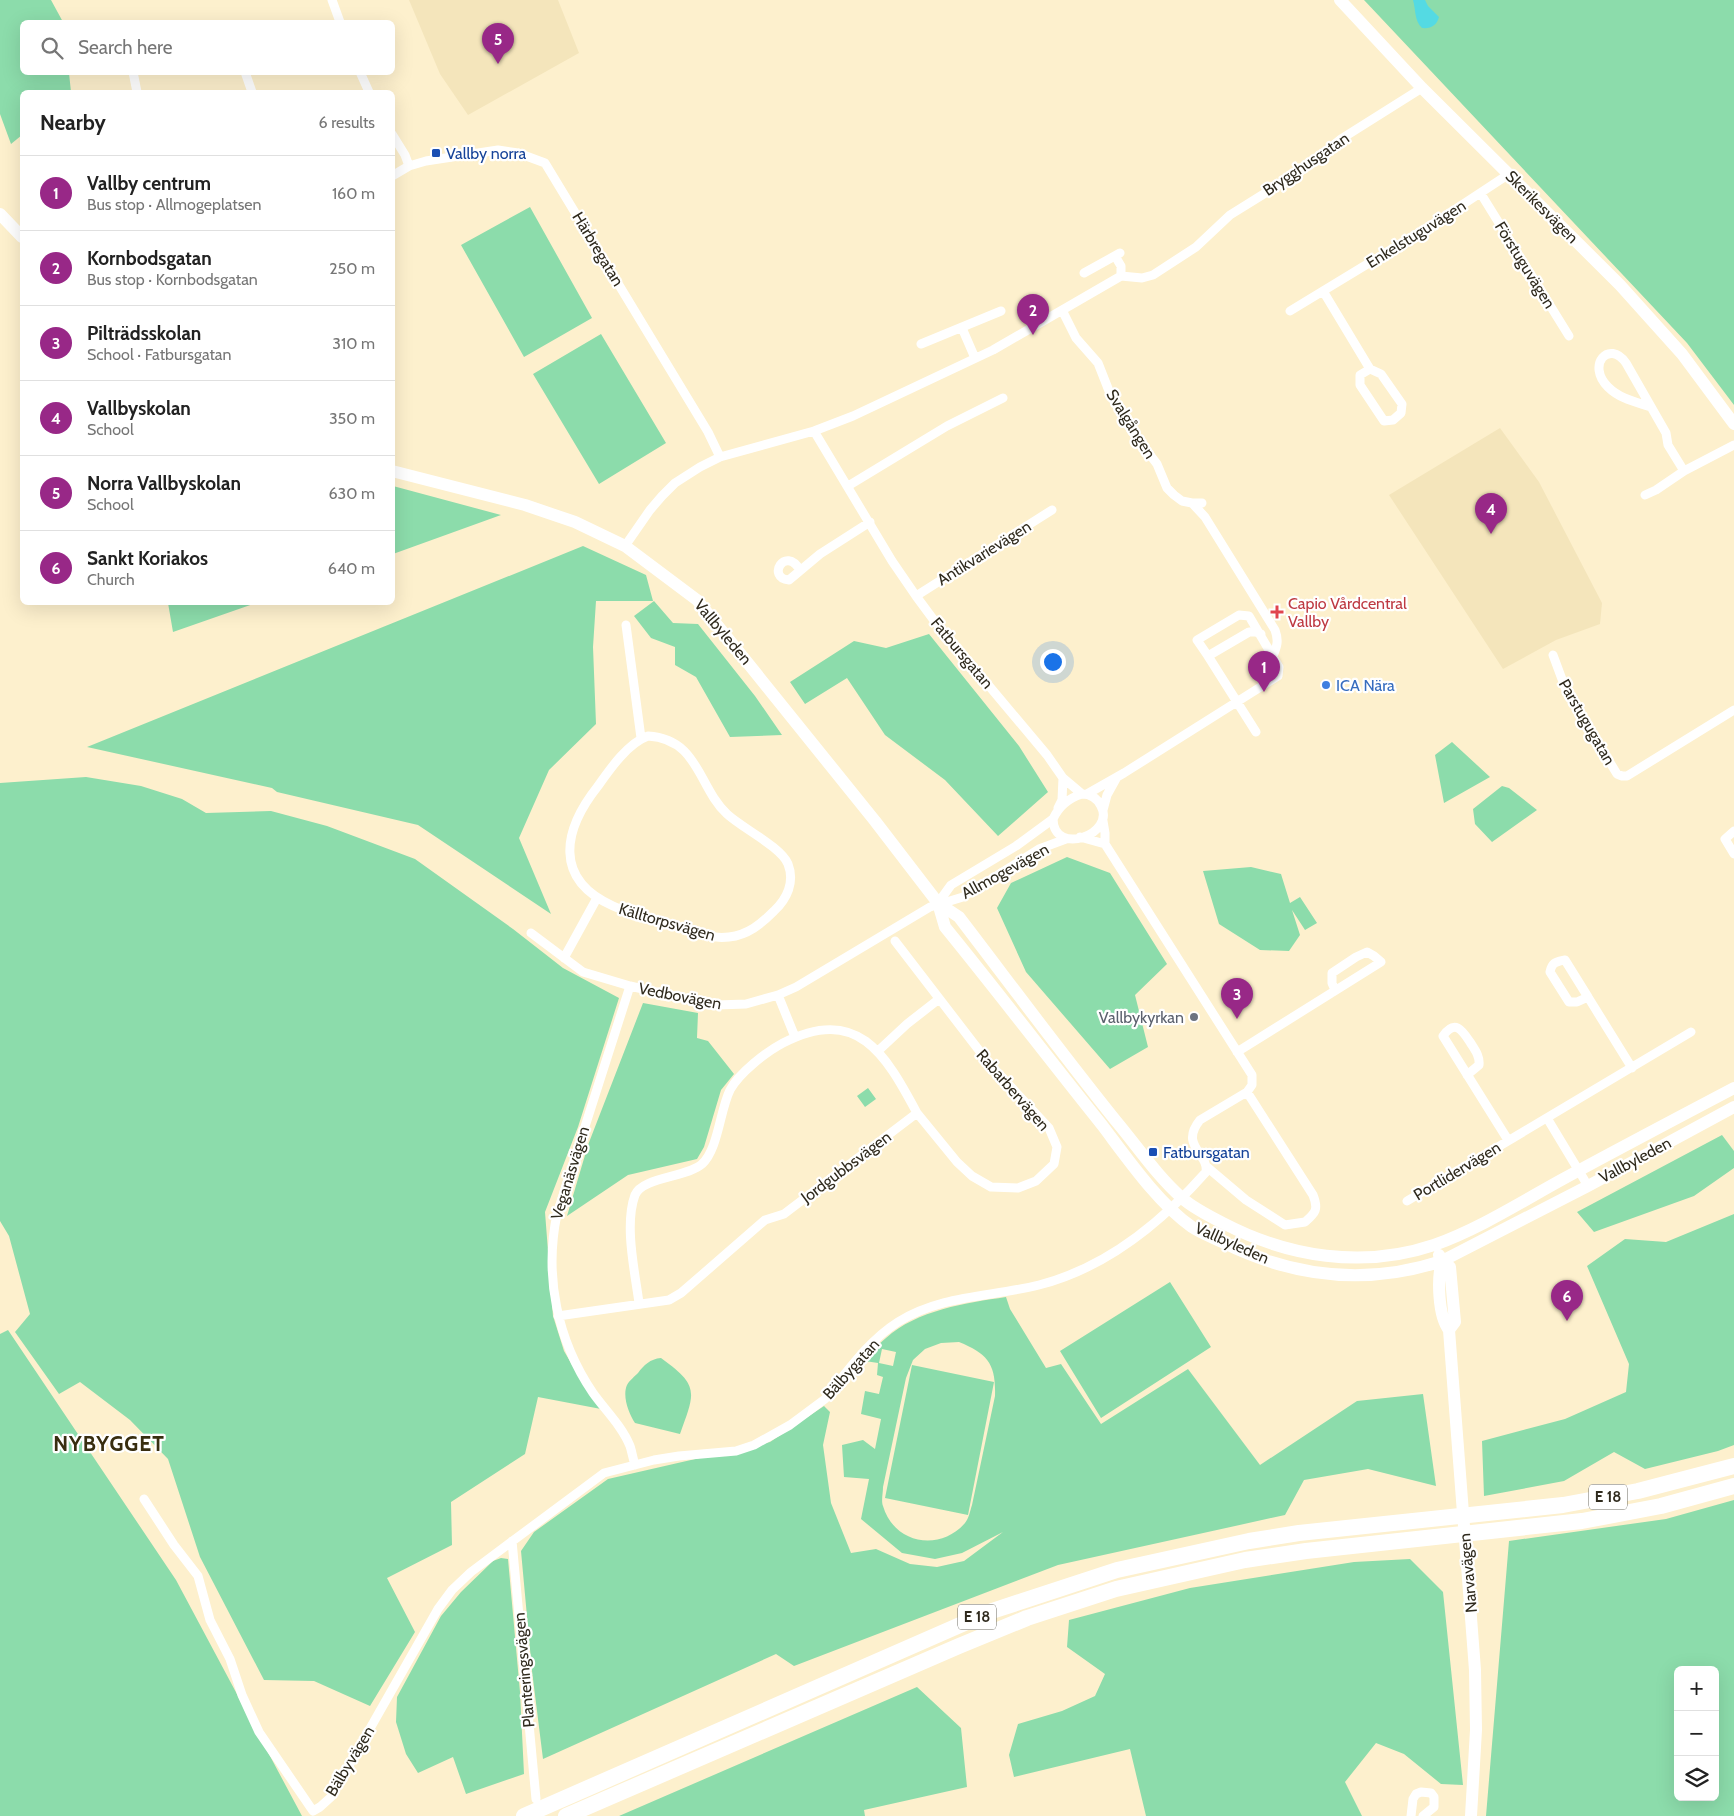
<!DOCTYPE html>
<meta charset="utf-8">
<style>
:root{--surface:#fff;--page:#f6f6f6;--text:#222;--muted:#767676;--line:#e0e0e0;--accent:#982887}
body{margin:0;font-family:Cabin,sans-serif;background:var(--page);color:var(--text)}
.controls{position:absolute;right:15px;bottom:15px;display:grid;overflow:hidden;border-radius:8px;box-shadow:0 5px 20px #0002}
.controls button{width:45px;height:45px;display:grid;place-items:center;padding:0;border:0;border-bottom:1px solid var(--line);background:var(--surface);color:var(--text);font:25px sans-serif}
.you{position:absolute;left:1052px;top:661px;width:18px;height:18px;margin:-12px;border:4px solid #fff;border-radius:50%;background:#1a73e8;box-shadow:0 0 0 8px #1a73e833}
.badge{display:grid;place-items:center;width:32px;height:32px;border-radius:50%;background:var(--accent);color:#fff;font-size:16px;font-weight:700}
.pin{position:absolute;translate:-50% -41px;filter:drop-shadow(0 1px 2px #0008)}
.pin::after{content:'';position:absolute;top:26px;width:18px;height:15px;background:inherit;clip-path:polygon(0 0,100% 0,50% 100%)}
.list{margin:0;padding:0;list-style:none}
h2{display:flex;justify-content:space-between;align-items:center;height:65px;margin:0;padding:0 20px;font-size:21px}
h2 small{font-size:16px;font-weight:400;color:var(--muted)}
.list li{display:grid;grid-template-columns:32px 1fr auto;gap:15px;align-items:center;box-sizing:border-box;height:75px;padding:0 20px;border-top:1px solid var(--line)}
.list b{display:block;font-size:19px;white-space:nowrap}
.list p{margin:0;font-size:16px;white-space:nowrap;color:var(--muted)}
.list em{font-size:16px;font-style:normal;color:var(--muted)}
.icon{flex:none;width:28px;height:28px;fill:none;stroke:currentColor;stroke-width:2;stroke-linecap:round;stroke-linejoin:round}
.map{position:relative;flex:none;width:1734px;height:1816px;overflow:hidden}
.search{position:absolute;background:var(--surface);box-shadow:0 5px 20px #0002;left:20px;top:20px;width:375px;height:55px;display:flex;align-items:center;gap:12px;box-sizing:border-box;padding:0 18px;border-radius:8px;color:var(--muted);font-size:19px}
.panel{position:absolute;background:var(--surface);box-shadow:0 5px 20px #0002;left:20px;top:90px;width:375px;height:515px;border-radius:8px}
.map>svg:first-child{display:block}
.built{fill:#f4e5bb}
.green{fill:#8cdcab;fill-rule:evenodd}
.water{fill:#54dae3}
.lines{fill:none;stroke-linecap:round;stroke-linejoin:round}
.street{stroke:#fff;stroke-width:9}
.secondary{stroke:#fff;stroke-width:12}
.highway{stroke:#fff;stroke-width:16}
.transit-dot{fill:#1a4fb4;stroke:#fff;stroke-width:2}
.health-dot{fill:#e0444e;stroke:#fff;stroke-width:2}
.shop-dot{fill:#3f7fe0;stroke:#fff;stroke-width:2}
.worship-dot{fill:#6b7280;stroke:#fff;stroke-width:2}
.labels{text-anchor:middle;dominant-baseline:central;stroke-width:4.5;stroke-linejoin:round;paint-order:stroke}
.shield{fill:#fff;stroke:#6d6a61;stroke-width:1}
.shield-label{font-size:15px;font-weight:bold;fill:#2f2a1d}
.transit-label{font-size:16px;fill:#164399;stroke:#fff;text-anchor:start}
.street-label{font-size:16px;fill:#2f2a1d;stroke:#fff}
.health-label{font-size:16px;fill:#be3a42;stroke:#fff;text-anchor:start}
.shop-label{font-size:16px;fill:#366cbe;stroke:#fff;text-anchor:start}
.worship-label{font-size:16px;fill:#5b616d;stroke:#fff;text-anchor:end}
.district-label{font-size:21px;font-weight:bold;letter-spacing:1px;fill:#382e10;stroke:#fff}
</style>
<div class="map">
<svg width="1734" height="1816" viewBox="0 0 1734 1816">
<rect width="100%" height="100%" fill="#fdf0cd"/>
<!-- built -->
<path class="built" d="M 409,0 L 558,0 L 579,53 L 468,115 L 440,74 Z
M 1500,428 L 1539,482 L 1602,603 L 1600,624 L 1556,640 L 1503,669 L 1389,495 Z"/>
<!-- green -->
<path class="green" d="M 0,0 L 51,0 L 63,22 L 22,22 L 22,72 L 69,73 L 71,92 L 22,92 L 22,135 L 11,144 L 0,114 Z
M 1364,0 L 1734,0 L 1734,405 L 1687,343 Z
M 530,207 L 592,318 L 524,357 L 461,245 Z
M 601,334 L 666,443 L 599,484 L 533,374 Z
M 392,486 L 393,486 L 501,515 L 393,554 Z
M 583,546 L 646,575 L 653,601 L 596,601 L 593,647 L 596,724 L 549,770 L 519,838 L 551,914 L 418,825 L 277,792 L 272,788 L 87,747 Z
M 654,601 L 673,623 L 698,624 L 755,696 L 782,735 L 730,737 L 696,677 L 675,665 L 675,647 L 651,638 L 634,616 Z
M 168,603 L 168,602 L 256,603 L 173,632 Z
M 929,634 L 1019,746 L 1048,792 L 998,836 L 945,780 L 885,735 L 847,678 L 805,704 L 790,682 L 854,641 L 886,648 Z
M 1452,742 L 1490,777 L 1444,803 L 1435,755 Z
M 86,777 L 141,786 L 182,799 L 206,813 L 271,811 L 327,826 L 415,859 L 513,929 L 563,968 L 619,998 L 578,1127 L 545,1212 L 553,1316 L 564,1351 L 582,1382 L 601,1409 L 538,1397 L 525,1454 L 451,1502 L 452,1545 L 387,1578 L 415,1632 L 370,1706 L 314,1681 L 264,1680 L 200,1557 L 168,1459 L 130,1420 L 80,1382 L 59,1394 L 15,1332 L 30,1314 L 9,1236 L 0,1221 L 0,783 Z
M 1502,786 L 1509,788 L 1537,810 L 1492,842 L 1475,824 L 1473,809 Z
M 1067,857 L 1110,873 L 1167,964 L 1135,995 L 1148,1047 L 1110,1069 L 1026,972 L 997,908 L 1011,883 Z
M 1251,867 L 1281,874 L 1290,903 L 1300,897 L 1317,923 L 1305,930 L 1292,910 L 1300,935 L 1289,951 L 1260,950 L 1219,924 L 1203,871 Z
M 643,1003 L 698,1013 L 697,1038 L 708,1041 L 734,1074 L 721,1090 L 704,1147 L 697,1159 L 628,1175 L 567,1216 L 588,1145 Z
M 868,1088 L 876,1099 L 865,1107 L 857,1096 Z
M 1722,1135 L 1734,1151 L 1734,1168 L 1694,1196 L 1594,1232 L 1577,1212 Z
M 1734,1214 L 1734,1445 L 1718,1451 L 1645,1469 L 1614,1452 L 1564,1481 L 1484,1496 L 1482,1441 L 1565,1419 L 1626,1392 L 1629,1364 L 1587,1266 L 1625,1239 L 1666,1242 Z
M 1170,1282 L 1211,1347 L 1101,1418 L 1060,1351 Z
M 1006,1297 L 1010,1309 L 1046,1368 L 1061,1364 L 1101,1424 L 1188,1369 L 1260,1465 L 1357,1401 L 1423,1394 L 1436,1486 L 1368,1469 L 1304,1480 L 1285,1515 L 1058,1565 L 794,1666 L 776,1654 L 543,1759 L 532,1671 L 521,1551 L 534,1532 L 608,1479 L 770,1442 L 824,1406 L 830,1412 L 823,1445 L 831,1503 L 851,1553 L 876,1549 L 910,1564 L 937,1567 L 964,1561 L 1003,1532 L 962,1553 L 935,1559 L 902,1553 L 861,1519 L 869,1479 L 844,1477 L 842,1445 L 863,1440 L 875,1449 L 881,1419 L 861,1414 L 865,1391 L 879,1394 L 883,1377 L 877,1375 L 878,1363 L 865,1361 C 872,1353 878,1344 886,1338 C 917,1310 966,1303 1006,1297 ZM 959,1342 C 988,1354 996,1364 995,1396 L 972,1505 C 970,1511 969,1518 965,1523 C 940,1552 894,1544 883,1506 C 881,1501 883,1493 883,1487 L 906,1378 L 913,1360 L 925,1349 L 941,1343 ZM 882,1349 L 896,1352 L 893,1366 L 879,1363 Z
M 8,1330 L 176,1580 L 302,1816 L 0,1816 L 0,1334 Z
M 661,1358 C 700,1386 695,1392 680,1434 L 635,1423 C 629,1414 622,1396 627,1385 C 629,1381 635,1376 638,1373 C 644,1365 650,1359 661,1358 Z
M 912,1365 L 994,1382 L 968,1515 L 885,1498 Z
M 1734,1500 L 1734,1816 L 1486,1816 L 1509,1541 L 1666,1519 ZM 1678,1670 L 1715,1670 L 1715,1797 L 1678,1797 Z
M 501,1558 L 508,1559 L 520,1692 L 524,1774 L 466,1794 L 453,1757 L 418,1773 L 406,1754 L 396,1722 L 397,1697 L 441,1616 L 461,1592 L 493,1561 Z
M 1410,1559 L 1443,1592 L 1463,1785 L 1441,1784 L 1404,1754 L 1376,1743 L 1345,1782 L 1362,1816 L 1146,1816 L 1130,1749 L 1014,1777 L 1009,1755 L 1018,1724 L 1062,1711 L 1095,1696 L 1105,1674 L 1067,1647 L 1069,1620 L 1190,1588 L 1354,1562 Z
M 917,1687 L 961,1728 L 967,1787 L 864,1810 L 865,1816 L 619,1816 Z"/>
<!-- water -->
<path class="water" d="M 1413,0 L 1425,0 L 1428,6 L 1439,17 C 1437,25 1431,29 1422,28 C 1414,20 1416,10 1413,0 Z"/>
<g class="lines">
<!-- street -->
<path class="street" d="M 332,0 L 340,22
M 133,72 L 137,92
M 245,72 L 252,92
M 360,72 L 369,92
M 392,134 L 405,155 L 409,166
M 392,176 L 409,166 L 426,161 L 498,150 L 518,153 L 545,163 L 708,432 L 720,457
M 1481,194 L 1569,336
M 1115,256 L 1121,266 L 1121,276
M 1084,273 L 1120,253
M 1323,291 L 1370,369 L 1381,374 L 1402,404 L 1401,413 L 1393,420 L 1384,421 L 1360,385 L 1360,375 L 1370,369
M 1062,310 L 1076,338 L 1098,363 L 1111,396 L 1131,430 L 1157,464 L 1167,488 L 1174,495 L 1182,501 L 1192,503 L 1202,503
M 1290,311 L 1430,226 L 1509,174
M 962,328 L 975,358
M 921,344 L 1001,311
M 1651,407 C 1636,402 1620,399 1608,387 C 1586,365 1609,339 1626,363 L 1666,433 L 1668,445 L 1684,471 L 1734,445
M 814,431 L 892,561 L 916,596 L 933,619 L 1047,755 L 1063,778 L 1082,794
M 848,486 L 947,426 L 1003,398
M 1645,495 L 1656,490 L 1684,471
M 1192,503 L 1205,517 L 1275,630 C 1279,641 1277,646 1273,656
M 625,546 L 650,510 L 662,496 L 675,483 L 700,467 L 720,457 L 814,431 L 853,416 L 993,350 L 1121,276 L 1142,278 L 1153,275 L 1196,247 L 1230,215 L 1304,169 L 1341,139 L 1422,88
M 800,570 C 785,545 766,578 789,580 L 820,554 L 870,522
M 916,596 L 1052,510
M 626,625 L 641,738
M 1553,655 L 1566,690 L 1617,774 L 1622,776 L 1627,776 L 1734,710
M 1256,732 L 1208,656 L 1249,632 L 1256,632 L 1261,634
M 648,736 C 699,739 698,787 727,814 C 742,828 781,847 788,864 C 795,882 787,899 774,911 C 761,924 748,935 729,937 C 706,940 682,928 660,921 C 645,917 628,913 613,906 C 553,879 563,830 598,786 C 610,769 628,743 648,736 Z
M 1082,794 C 1091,794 1097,798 1101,806 C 1116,834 1054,857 1053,819 C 1059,806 1069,798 1082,794 Z
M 1087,794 L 1124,773 L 1278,676 L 1279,667 L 1249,616 L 1239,615 L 1197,640 L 1208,656
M 1058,808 L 1062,800 L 1063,778
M 1103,810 L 1107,795 L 1117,777
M 1103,821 L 1105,833 L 1105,844
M 1734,831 L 1725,839 L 1734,854
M 938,903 L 951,885 L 1016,846 L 1053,819
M 531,933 L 583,972 L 630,986 L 699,1002 L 717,1005 L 746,1004 L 778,995 L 796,987 L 930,907 L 963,897 L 1039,849 L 1066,839
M 895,941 L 988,1062 L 1049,1128 L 1057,1147 L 1054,1164 L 1036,1181 L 1018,1188 L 991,1187 L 972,1176 L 957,1162 L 917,1113
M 564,958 L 597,898
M 630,986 L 557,1214 C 544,1276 557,1340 593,1393 C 605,1410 622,1426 630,1446 C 632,1452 633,1459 635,1465
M 778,995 L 795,1037
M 1588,997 L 1565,960 C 1556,962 1552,962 1550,972 L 1569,1002 L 1577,1002 L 1588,997 L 1632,1068
M 878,1051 L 907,1024 L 939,999
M 1237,1052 L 1381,962 L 1374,956 L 1367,952 L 1356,957 L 1332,973 L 1332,983 L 1335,990 L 1333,992
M 1467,1075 L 1479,1065 C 1480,1056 1475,1050 1470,1042 C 1462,1030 1455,1019 1443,1036 L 1508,1140
M 1547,1118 L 1588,1186
M 1207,1167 L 1246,1200 L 1285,1225 L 1305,1222 C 1315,1213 1319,1210 1313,1195 L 1247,1092
M 1407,1201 L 1691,1032
M 558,1316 L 669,1300 L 681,1293 L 765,1220 L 784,1214 L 917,1113 C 885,1053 857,1005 783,1043 C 766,1052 739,1073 730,1090 C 720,1110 718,1150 702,1164 C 688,1177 642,1177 635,1195 C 624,1225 635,1272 639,1303
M 144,1499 L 174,1545 L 198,1576 L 210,1620 L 230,1659 L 242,1695 L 259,1732 L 313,1811 L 320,1807 L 331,1797 L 438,1609 L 452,1590 L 471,1572 L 604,1473 L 654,1460 L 679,1456 L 736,1451 L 754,1445 L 790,1425 L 825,1399 C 847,1372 868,1341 898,1322 C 941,1295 991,1297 1039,1285 C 1106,1268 1161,1223 1206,1172 C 1209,1153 1179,1146 1200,1120 L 1247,1092 L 1252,1085 L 1252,1075 L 1105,844 L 1080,837
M 512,1541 L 536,1799
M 1411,1816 L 1413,1799 L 1416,1794 L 1421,1792 L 1431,1793 L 1434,1797 L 1434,1807 L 1423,1816"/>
<!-- secondary -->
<path class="secondary" d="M 1340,0 L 1422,88 L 1620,285 L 1682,354 L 1734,424
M 0,214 L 22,237
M 392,471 L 525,505 L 575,522 L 625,546 L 697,600 L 875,821 L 938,903 L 959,917 C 1011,985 1062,1054 1116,1121 C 1137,1146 1157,1176 1182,1198 C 1193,1208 1209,1216 1223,1223 C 1288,1257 1363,1269 1434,1245 C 1479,1229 1521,1202 1563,1179 C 1620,1148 1677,1118 1734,1088
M 938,903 L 945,927 C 998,992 1049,1059 1102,1125 C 1127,1158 1158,1203 1192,1227 C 1201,1233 1212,1237 1222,1242 C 1292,1277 1366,1286 1442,1261 L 1588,1186 L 1734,1107
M 1439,1255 L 1442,1261 L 1450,1267 L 1455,1322 L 1449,1330
M 1442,1261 C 1437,1278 1438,1316 1449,1330 L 1475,1670 L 1476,1730 L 1471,1816"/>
<!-- highway -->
<path class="highway" d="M 524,1816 L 992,1611 L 1117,1570 L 1249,1541 L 1299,1533 L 1563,1505 L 1638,1491 L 1734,1466
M 566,1816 L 959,1646 L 1027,1618 L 1116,1589 L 1245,1560 L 1306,1551 L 1582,1521 L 1661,1506 L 1734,1486"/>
</g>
<!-- markers -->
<g class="transit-dot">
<rect x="431" y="148" width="10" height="10" rx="2.5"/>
<rect x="1148" y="1147" width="10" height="10" rx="2.5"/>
</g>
<path class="health-dot" d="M1274.5 604.5h5v5h5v5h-5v5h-5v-5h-5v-5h5z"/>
<circle class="shop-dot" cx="1326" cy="685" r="5"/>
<circle class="worship-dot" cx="1194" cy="1017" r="5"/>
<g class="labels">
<!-- shield labels -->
<g class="shield">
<rect x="1589" y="1484.5" width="38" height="25" rx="4"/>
<rect x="958" y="1604.5" width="38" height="25" rx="4"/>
</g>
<g class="shield-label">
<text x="1608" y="1497">E 18</text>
<text x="977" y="1617">E 18</text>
</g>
<!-- transit labels -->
<g class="transit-label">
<text x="446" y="153">Vallby norra</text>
<text x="1163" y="1152">Fatbursgatan</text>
</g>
<!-- street labels -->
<g class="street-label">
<text transform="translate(1306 164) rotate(-34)">Brygghusgatan</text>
<text transform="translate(1542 207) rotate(45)">Skerikesvägen</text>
<text transform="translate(1416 234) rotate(-32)">Enkelstuguvägen</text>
<text transform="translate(598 249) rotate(59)">Härbregatan</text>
<text transform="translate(1525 265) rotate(58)">Förstuguvägen</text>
<text transform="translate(1131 424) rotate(58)">Svalgången</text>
<text transform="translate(984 553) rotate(-32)">Antikvarievägen</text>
<text transform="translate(723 632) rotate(50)">Vallbyleden</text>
<text transform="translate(962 653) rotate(50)">Fatbursgatan</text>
<text transform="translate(1587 722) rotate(60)">Parstugugatan</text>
<text transform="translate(1005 871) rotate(-29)">Allmogevägen</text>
<text transform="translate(667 922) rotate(16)">Källtorpsvägen</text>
<text transform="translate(680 996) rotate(11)">Vedbovägen</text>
<text transform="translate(1013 1090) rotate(49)">Rabarbervägen</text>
<text transform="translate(1635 1160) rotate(-28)">Vallbyleden</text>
<text transform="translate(846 1167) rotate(-37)">Jordgubbsvägen</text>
<text transform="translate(1457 1171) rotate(-31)">Portlidervägen</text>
<text transform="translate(570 1173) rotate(-73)">Veganäsvägen</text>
<text transform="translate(1232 1243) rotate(24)">Vallbyleden</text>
<text transform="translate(851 1369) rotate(-48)">Bälbygatan</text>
<text transform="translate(1468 1573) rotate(-95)">Narvavägen</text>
<text transform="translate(524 1670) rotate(-95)">Planteringsvägen</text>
<text transform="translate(350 1761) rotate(-59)">Bälbyvägen</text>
</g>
<!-- health labels -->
<g class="health-label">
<text x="1288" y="603">Capio Vårdcentral<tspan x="1288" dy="18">Vallby</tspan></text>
</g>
<!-- shop labels -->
<g class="shop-label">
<text x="1336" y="685">ICA Nära</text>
</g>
<!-- worship labels -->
<g class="worship-label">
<text x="1184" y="1017">Vallbykyrkan</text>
</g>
<!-- district labels -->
<g class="district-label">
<text x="109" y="1443">NYBYGGET</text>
</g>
</g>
</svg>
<div class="controls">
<button>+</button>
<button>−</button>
<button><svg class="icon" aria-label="layers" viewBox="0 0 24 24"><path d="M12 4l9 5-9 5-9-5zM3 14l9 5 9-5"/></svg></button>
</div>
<div class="you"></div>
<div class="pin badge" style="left:1264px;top:692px">1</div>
<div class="pin badge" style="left:1033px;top:335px">2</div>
<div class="pin badge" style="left:1237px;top:1019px">3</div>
<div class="pin badge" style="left:1491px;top:534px">4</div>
<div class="pin badge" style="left:498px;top:64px">5</div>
<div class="pin badge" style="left:1567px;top:1321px">6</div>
<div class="search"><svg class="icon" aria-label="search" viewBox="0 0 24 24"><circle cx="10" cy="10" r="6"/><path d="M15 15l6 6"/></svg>Search here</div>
<section class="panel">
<h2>Nearby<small>6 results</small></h2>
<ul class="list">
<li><span class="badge">1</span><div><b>Vallby centrum</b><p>Bus stop · Allmogeplatsen</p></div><em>160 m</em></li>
<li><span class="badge">2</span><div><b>Kornbodsgatan</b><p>Bus stop · Kornbodsgatan</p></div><em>250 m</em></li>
<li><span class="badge">3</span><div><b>Pilträdsskolan</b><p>School · Fatbursgatan</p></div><em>310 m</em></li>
<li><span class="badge">4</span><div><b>Vallbyskolan</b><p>School</p></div><em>350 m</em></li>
<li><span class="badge">5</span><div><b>Norra Vallbyskolan</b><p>School</p></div><em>630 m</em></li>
<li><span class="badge">6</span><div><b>Sankt Koriakos</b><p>Church</p></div><em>640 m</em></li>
</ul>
</section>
</div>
